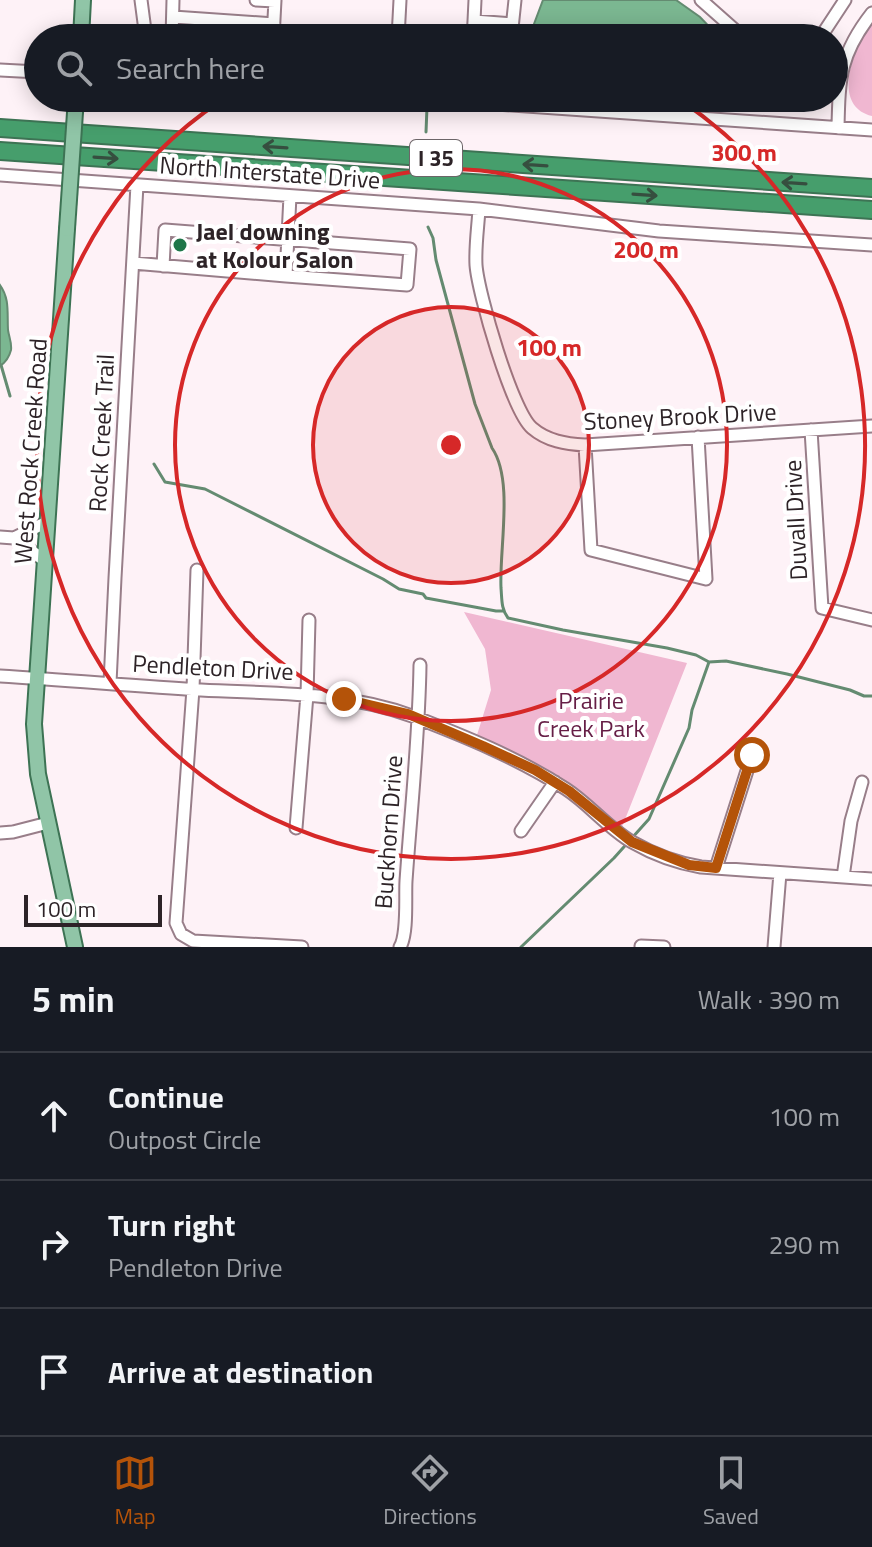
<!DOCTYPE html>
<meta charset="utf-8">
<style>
:root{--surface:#171b24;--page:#20242c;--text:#f1f3f6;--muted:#9ea1a6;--line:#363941;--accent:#b45309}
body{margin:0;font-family:"Titillium Web",sans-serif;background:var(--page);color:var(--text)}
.scale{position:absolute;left:24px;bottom:20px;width:138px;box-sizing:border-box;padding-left:8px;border:4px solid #2d2327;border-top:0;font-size:22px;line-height:28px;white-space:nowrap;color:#2d2327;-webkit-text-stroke:6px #fff;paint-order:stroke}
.stop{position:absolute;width:24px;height:24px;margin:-18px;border:6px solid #b45309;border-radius:50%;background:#fff}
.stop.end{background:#b45309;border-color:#fff;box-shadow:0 2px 8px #0008}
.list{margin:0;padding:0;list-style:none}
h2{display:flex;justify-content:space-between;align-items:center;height:104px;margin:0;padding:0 32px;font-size:34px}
h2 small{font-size:26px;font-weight:400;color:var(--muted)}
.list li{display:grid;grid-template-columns:52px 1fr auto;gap:24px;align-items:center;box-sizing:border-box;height:128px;padding:0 32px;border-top:2px solid var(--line)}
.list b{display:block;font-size:30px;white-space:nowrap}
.list p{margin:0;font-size:26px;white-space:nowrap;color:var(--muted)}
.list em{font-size:26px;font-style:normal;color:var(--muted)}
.icon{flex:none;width:44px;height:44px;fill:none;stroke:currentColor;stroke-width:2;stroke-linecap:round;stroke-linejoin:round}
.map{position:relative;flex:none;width:872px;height:947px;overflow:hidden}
.search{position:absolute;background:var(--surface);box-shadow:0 4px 20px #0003;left:24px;right:24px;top:24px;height:88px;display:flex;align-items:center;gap:20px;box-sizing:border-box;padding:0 28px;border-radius:44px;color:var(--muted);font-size:30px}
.sheet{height:488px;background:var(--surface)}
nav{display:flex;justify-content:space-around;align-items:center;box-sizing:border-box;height:112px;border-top:2px solid var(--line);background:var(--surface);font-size:22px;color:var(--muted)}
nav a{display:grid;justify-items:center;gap:4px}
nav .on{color:var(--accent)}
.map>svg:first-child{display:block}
.green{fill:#f0b7d1}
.water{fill:#7bb791;stroke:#648b71;stroke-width:2}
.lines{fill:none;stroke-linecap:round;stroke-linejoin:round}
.stream{stroke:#648b71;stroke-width:3}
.minor-casing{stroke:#987e89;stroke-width:15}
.major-casing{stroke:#3d7354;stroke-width:18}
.highway-casing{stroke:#3d7354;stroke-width:20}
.minor{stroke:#fff;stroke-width:11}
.major{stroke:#90c5a7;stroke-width:14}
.highway{stroke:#469e6c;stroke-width:16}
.major-bridge-casing{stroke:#3d7354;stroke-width:18;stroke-linecap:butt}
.major-bridge{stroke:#90c5a7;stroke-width:14}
.oneway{stroke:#364e3f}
.route{stroke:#b45309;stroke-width:10}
.ring{fill:none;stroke:#d62828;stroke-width:4}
.poi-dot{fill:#1f7649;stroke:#fff;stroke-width:3}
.labels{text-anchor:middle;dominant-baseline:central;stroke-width:8;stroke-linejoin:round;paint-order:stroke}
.shield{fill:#fff;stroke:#6c6568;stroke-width:2}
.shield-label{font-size:22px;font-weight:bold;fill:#2d2327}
.street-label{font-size:24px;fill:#2d2327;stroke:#fff}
.poi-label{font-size:24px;font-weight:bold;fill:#2d2327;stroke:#fff;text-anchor:start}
.park-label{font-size:24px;fill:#661e46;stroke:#fff}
.centre{fill:#d62828;stroke:#fff;stroke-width:4}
.ring-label{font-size:24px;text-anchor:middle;font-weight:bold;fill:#d62828;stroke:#fff;stroke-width:8;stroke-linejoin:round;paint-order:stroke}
</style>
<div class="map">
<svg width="872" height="947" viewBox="0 0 872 947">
<rect width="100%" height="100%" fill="#fef2f7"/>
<!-- green -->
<path class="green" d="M 872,22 L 872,116 C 829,105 855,45 872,22 Z
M 464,612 L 687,663 L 622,827 L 570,783 L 477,735 L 491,690 L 485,649 Z"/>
<!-- water -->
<path class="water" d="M 543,0 L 676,0 L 700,17 L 720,38 L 532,38 L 534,24 Z
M 0,285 C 10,299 7,313 8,330 C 9,337 12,343 11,350 C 9,358 6,362 0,366 Z"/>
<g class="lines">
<!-- stream -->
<path class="stream" d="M 426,132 L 427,107
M 428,227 L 433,238 L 436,260 L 475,404 L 492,448 C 514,480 499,549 501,588 C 502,599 501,609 508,618 L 563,630 L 667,648 L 696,655 L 709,662 L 726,661 L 787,674 L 850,690 L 864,696 L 872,696
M 1,365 L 10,396
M 154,464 L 165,482 L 205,489 L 383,579 L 399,589 L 423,594 L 426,598 L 496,611 L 502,611
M 521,947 L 614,858 L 649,819 L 689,728 L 692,710 L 709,662"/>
<!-- minor casing -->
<g class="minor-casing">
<path id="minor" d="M 141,0 L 146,38
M 256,0 L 275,1
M 701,0 L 744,38
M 173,17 L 274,24
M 474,21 L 475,0
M 172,38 L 173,0
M 273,38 L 275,0
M 398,38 L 400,0
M 473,38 L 474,21 L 512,24
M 511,38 L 515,0
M 820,38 L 845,0
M 0,70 L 38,72
M 411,98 L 872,130
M 838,128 C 839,77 840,54 872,13
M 0,175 L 479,209 L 659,231 L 872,245
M 479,209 C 478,227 475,246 476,265 C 478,293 512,411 532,428 C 547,441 566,444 585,445 L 872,426
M 133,263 L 286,276 L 290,196
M 163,266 L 165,230 L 410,249 L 407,285 L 286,276
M 811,430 L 822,608 L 872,620
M 585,445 L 591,550 L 706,579 L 698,437
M 0,537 L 14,538 L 47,522
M 14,538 L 45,561
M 197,570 L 193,689 L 176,923 L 181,934 L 193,941 L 302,947
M 0,676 C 67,680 134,686 201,690 C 271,694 345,691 412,716 C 464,736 518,758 566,789 C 589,804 608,828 632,842 C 653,854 677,863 701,867 L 872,879
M 110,683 L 115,578 L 137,185
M 296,828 L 307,695 L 309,620
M 521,831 L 555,782
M 0,833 L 13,832 L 48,823
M 716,868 L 752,755
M 843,877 L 851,821 L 862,782
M 641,946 L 664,947
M 400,947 C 408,934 405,897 406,881 C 411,809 419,737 420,665
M 774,947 L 780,873"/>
</g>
<!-- major casing -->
<g class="major-casing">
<path id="major" d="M 81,38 L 83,0
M 67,229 L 34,724 L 38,774 L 75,947"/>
</g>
<!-- highway casing -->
<g class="highway-casing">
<path id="highway" d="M 0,128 L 872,188
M 0,151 L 872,210"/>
</g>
<!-- minor -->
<use href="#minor" class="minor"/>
<!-- major -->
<use href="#major" class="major"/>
<!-- highway -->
<use href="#highway" class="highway"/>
<!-- major-bridge casing -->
<g class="major-bridge-casing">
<path id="major-bridge" d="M 67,229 L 76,98"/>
</g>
<!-- major-bridge -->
<use href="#major-bridge" class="major-bridge"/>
</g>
<!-- one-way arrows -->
<defs><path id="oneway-shaft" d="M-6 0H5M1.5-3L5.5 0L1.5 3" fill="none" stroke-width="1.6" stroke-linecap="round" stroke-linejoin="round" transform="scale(2)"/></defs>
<g class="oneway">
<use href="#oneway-shaft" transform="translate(275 147) rotate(-176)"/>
<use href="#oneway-shaft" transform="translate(106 158) rotate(4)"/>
<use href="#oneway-shaft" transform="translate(535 165) rotate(-176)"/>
<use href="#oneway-shaft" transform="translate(794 183) rotate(-176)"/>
<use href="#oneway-shaft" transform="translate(645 195) rotate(4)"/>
</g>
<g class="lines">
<!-- route -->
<path class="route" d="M 344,699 L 408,714 L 483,746 L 535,770 L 569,791 L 632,842 L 689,865 L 716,868 L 752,755"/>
</g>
<!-- distance rings -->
<circle cx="451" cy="445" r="138" fill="#d62828" fill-opacity=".12"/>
<g class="ring">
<circle cx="451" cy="445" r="138"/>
<circle cx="451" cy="445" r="276"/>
<path d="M376 38A414 414 0 0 1 526 38M680 100A414 414 0 1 1 222 100"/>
</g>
<!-- markers -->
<circle class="poi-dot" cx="180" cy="245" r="8"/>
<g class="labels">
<!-- shield labels -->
<rect class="shield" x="410" y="140" width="52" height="36" rx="6"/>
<g class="shield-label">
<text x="436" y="158">I 35</text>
</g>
<!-- street labels -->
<g class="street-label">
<text transform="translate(270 172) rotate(4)">North Interstate Drive</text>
<text transform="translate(680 416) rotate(-3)">Stoney Brook Drive</text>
<text transform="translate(101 433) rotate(-87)">Rock Creek Trail</text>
<text transform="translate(30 451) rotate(-86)">West Rock Creek Road</text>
<text transform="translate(795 520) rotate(-93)">Duvall Drive</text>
<text transform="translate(213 667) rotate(3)">Pendleton Drive</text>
<text transform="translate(388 832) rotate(-86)">Buckhorn Drive</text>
</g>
<!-- poi labels -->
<g class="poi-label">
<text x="196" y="231">Jael downing<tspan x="196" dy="28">at Kolour Salon</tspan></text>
</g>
<!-- park labels -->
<g class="park-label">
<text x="591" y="700">Prairie<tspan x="591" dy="28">Creek Park</tspan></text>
</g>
</g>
<circle cx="451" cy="445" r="12" class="centre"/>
<g class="ring-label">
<text x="744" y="161">300 m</text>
<text x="646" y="258">200 m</text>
<text x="549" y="356">100 m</text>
</g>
</svg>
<div class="scale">100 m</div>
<div class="stop" style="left:752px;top:755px"></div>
<div class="stop end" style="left:344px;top:699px"></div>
<div class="search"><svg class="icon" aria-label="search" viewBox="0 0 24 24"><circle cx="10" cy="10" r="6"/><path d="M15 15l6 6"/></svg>Search here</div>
</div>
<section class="sheet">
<h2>5 min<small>Walk · 390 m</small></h2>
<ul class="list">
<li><svg class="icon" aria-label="ahead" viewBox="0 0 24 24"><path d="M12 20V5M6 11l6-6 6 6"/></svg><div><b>Continue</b><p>Outpost Circle</p></div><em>100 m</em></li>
<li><svg class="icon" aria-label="right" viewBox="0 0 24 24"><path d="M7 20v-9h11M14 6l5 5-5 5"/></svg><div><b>Turn right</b><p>Pendleton Drive</p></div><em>290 m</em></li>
<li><svg class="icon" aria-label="arrive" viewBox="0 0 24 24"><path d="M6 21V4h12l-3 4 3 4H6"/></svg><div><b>Arrive at destination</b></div></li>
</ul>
</section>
<nav>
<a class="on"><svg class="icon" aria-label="map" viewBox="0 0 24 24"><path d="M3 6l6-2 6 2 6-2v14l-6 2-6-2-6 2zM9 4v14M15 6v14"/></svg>Map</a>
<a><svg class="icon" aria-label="directions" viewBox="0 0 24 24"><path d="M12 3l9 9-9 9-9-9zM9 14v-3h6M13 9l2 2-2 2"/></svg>Directions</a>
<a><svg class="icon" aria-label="saved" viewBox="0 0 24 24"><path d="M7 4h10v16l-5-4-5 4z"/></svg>Saved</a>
</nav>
